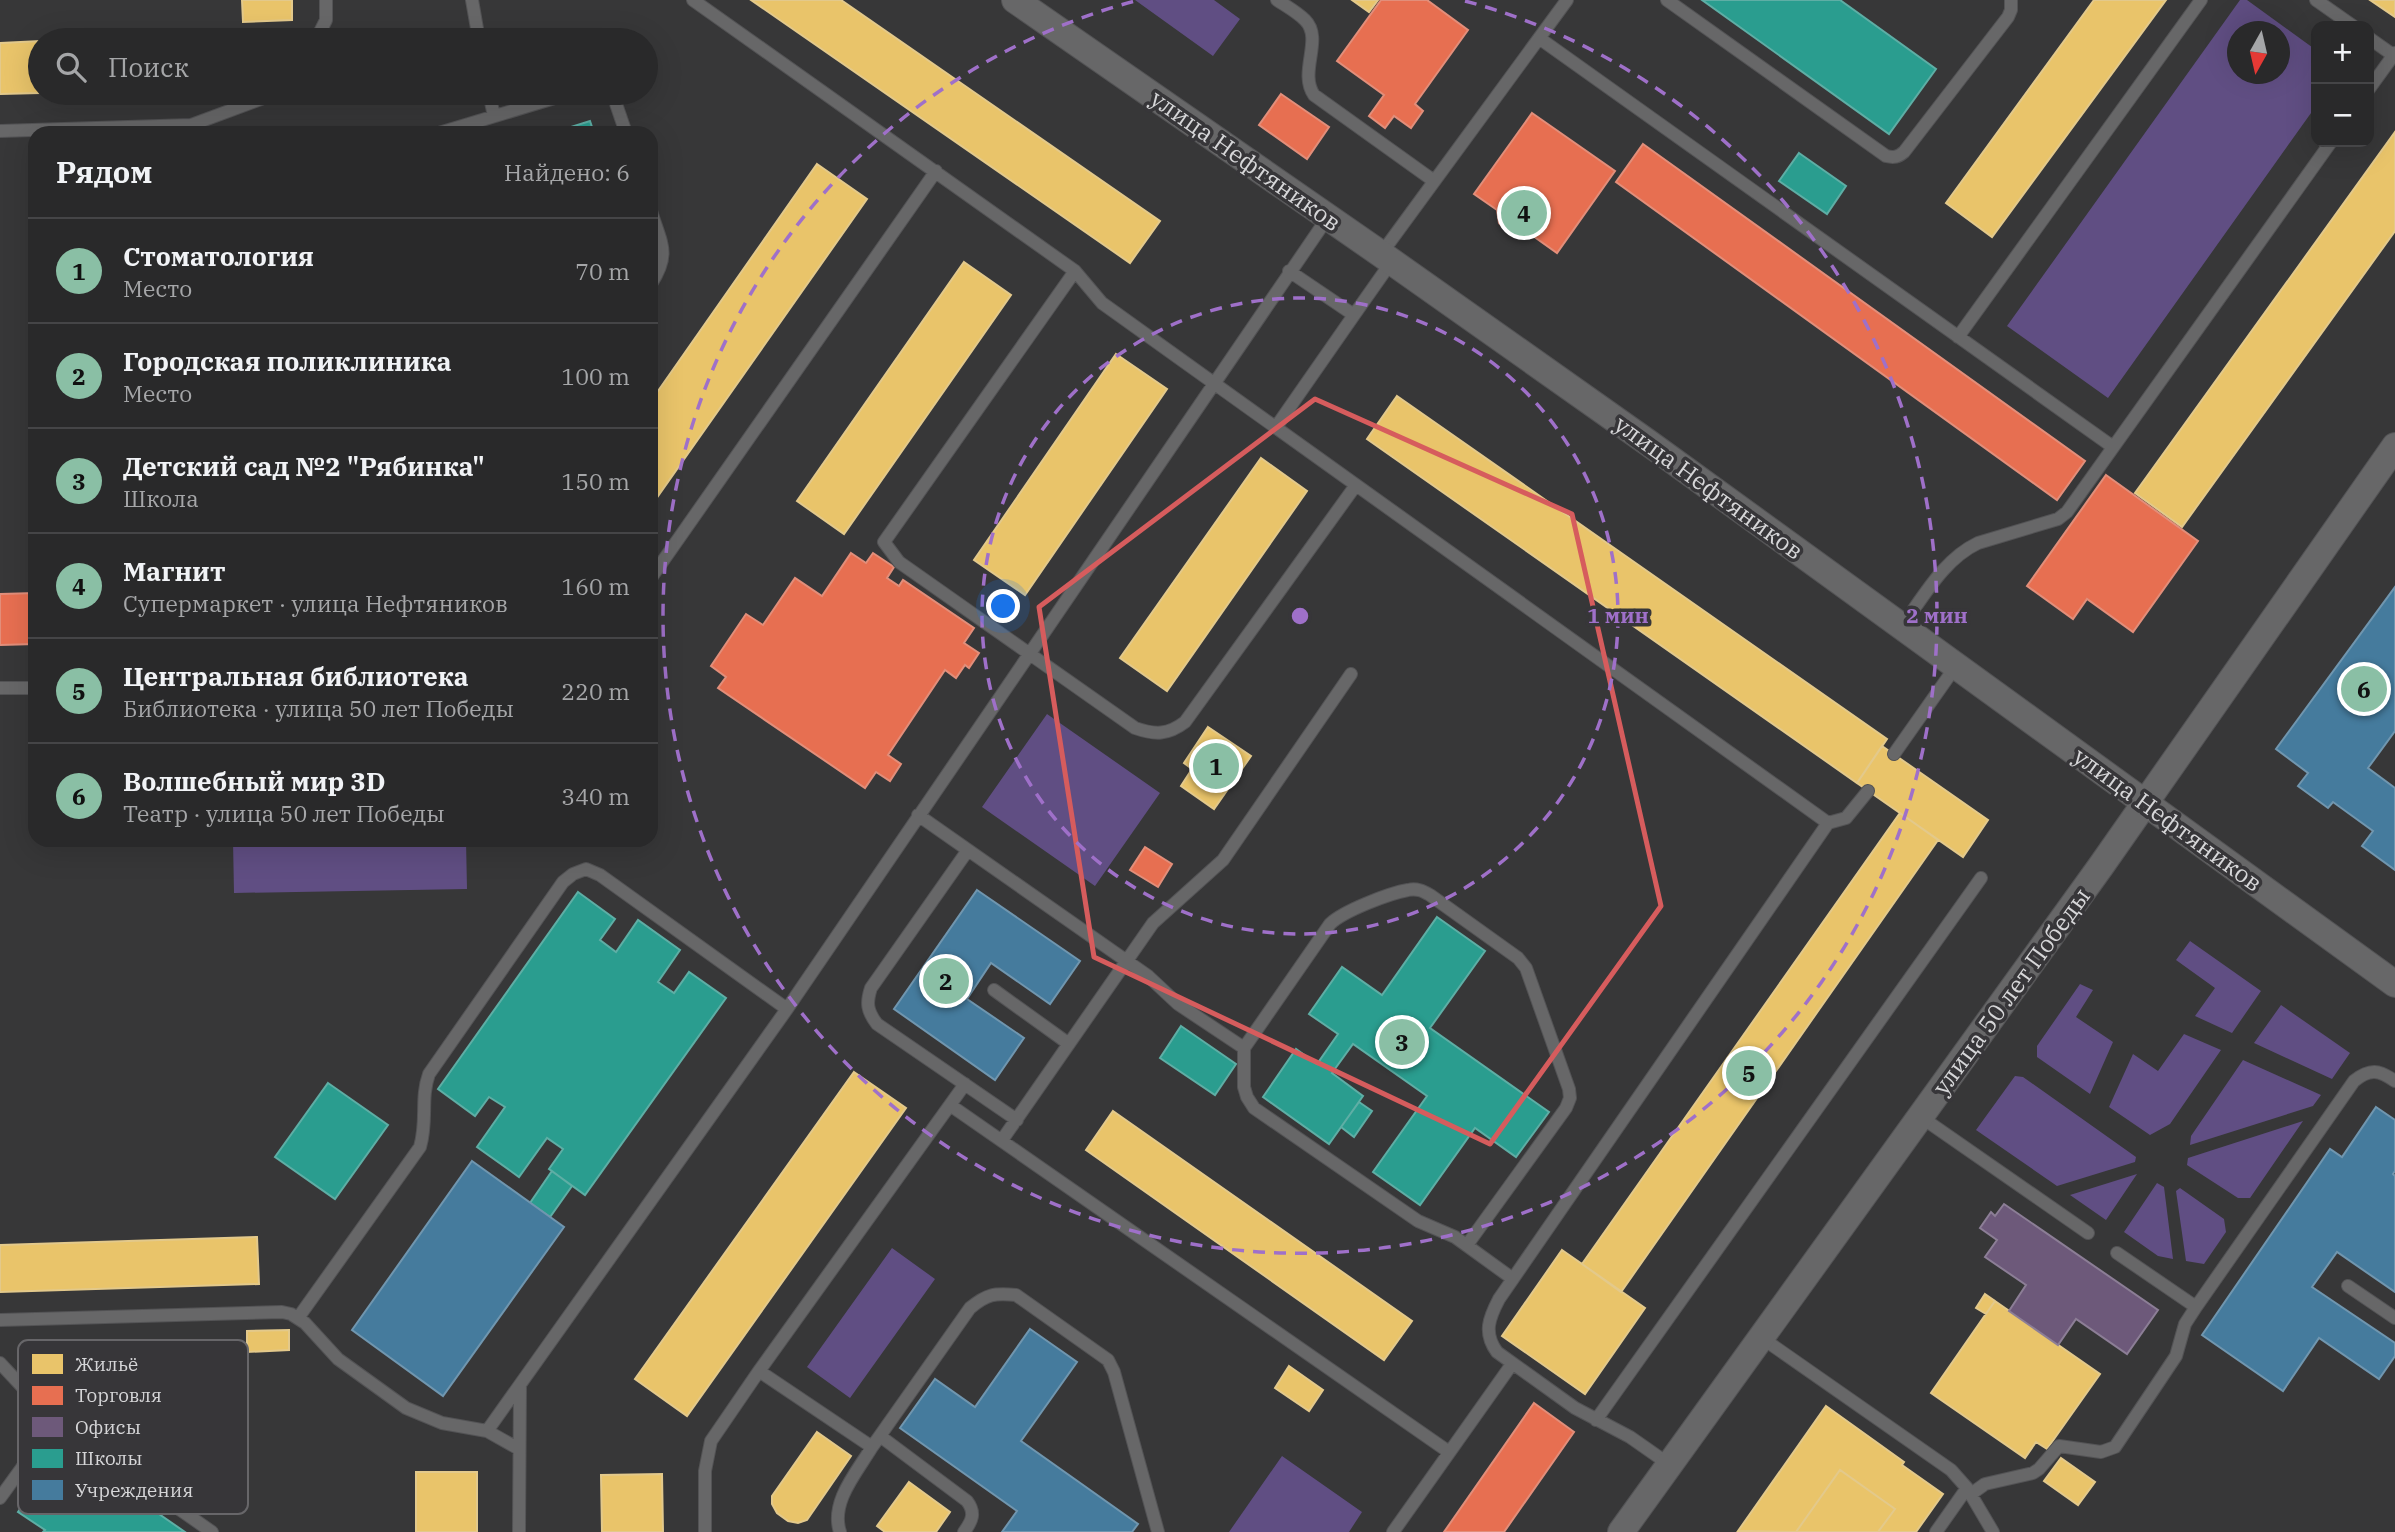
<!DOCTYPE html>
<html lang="ru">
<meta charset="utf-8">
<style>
:root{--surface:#29292a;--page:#353536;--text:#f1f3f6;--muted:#a5a6a8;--line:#454547;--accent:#8abfa5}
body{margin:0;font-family:"IBM Plex Serif",serif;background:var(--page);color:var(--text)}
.controls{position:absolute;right:21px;top:21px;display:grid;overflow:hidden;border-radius:14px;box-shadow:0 7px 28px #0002}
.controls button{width:63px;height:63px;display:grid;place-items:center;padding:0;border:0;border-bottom:2px solid var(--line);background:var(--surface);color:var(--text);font:35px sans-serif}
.compass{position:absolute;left:2227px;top:21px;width:63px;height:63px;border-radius:50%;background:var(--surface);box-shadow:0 7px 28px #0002;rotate:188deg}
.you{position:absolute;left:1004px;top:607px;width:24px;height:24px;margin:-18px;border:5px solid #fff;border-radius:50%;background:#1a73e8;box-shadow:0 0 0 10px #1a73e833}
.badge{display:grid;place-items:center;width:46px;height:46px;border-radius:50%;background:var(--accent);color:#111;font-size:23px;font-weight:700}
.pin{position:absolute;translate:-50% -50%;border:4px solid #fff;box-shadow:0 2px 7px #0006}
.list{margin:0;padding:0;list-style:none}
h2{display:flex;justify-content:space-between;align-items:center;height:91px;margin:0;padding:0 28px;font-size:30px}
h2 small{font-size:23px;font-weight:400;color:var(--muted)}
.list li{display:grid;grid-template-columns:46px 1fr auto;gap:21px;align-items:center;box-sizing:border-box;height:105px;padding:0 28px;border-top:2px solid var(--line)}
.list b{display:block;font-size:26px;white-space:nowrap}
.list p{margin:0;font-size:23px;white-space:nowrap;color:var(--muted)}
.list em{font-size:23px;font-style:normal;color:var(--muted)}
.icon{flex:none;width:38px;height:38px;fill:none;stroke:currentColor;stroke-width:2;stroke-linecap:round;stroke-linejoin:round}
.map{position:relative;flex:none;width:2395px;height:1532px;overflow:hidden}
.search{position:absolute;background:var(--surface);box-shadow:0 7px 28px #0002;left:28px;top:28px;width:630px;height:77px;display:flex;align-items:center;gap:18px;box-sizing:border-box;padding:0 24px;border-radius:38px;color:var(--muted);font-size:26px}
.panel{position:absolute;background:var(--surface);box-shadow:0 7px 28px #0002;left:28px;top:126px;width:630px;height:721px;border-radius:21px}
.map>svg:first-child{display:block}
.green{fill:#604e83;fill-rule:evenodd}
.homes{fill:#e9c46a;stroke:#e3c98b;stroke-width:2}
.shops{fill:#e76f51;stroke:#e28e7a;stroke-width:2}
.offices{fill:#6d597a;stroke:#8c7e96;stroke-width:2}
.schools{fill:#2a9d8f;stroke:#5eaea5;stroke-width:2}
.public{fill:#457b9d;stroke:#7096af;stroke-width:2}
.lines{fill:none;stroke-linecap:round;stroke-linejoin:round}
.service-casing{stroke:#535355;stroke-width:14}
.minor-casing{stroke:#535355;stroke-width:28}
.service{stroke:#676768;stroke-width:12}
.minor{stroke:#676768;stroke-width:26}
.marked{fill:none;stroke:#d65c5d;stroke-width:5;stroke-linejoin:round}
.ring{fill:none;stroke:#9f70c9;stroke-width:3.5;stroke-dasharray:12 9}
.labels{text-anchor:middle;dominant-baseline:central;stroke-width:7;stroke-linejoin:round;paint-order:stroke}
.street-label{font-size:24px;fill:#d6d6d8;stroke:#373639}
.key{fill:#373639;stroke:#676669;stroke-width:2}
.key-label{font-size:19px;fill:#d6d6d8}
.centre{fill:#9f70c9;stroke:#373639;stroke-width:3.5}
.ring-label{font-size:21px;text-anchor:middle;font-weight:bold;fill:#9f70c9;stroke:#373639;stroke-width:7;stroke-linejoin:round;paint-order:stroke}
</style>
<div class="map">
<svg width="2395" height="1532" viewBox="0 0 2395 1532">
<rect width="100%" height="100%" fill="#373738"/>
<!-- green -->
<path class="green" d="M 1135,0 L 1214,0 L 1240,19 L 1213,56 Z
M 2240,0 L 2247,0 L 2316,50 L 2316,106 L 2108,398 L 2007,326 ZM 2238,32 L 2280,32 L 2280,74 L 2238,74 Z
M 1047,714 L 1160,793 L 1095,886 L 982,807 Z
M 233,840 L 466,840 L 467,889 L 234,893 Z
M 2190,941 L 2261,991 L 2232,1033 L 2195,1016 L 2215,988 L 2176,960 Z
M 2080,984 L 2093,990 L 2076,1017 L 2113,1042 L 2090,1094 L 2037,1057 L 2037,1046 Z
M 2281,1005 L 2350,1053 L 2332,1079 L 2254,1043 Z
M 2184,1034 L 2221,1050 L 2170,1124 L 2150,1135 L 2109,1107 L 2133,1054 L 2158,1071 Z
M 2243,1060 L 2321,1095 L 2313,1106 L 2190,1145 L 2191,1136 Z
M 2015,1076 L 2023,1077 L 2136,1157 L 2135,1162 L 2057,1186 L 1976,1130 Z
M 2303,1121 L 2250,1198 L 2238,1198 L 2187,1165 L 2188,1158 Z
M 2137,1174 L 2106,1220 L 2070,1195 Z
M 2157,1183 L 2164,1187 L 2173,1259 L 2158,1256 L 2124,1232 Z
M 2180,1188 L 2224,1219 L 2226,1232 L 2204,1264 L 2186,1261 L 2176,1191 Z
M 892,1248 L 935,1279 L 850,1398 L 807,1367 Z
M 1282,1456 L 1362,1512 L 1349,1532 L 1229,1532 Z"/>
<!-- homes -->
<path class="homes" d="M 242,0 L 292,0 L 292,20 L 243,22 Z
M 751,0 L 841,0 L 1160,221 L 1130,263 Z
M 1352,0 L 1378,0 L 1369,12 Z
M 2094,0 L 2166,0 L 1992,237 L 1946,203 Z
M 2370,0 L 2395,0 L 2395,17 Z
M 200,36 L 200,40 L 72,40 Z
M 40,41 L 40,93 L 0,94 L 0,43 Z
M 2395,132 L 2395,231 L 2182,527 L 2135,493 Z
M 817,164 L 867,199 L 651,506 L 651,401 Z
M 964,262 L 1011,295 L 844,534 L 797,501 Z
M 1116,354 L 1167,389 L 1025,595 L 974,560 Z
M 1397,396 L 1887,739 L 1857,783 L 1367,439 Z
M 1261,458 L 1307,491 L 1167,691 L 1120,658 Z
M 1208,727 L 1251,756 L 1214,809 L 1181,786 L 1192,769 L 1184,763 Z
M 1882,746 L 1988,820 L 1963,857 L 1857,783 Z
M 1900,813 L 1938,840 L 1621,1292 L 1582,1264 Z
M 854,1072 L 906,1108 L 687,1416 L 635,1379 Z
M 1113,1111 L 1412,1321 L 1384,1360 L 1086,1150 Z
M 257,1237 L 259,1284 L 0,1292 L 0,1245 Z
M 1562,1250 L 1645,1308 L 1585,1394 L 1502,1336 Z
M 1985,1294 L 1995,1301 L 1986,1314 L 1976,1308 Z
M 1995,1301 L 2100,1374 L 2047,1449 L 2036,1442 L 2025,1458 L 1931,1393 Z
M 289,1330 L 289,1350 L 247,1352 L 247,1331 Z
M 1289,1366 L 1323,1390 L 1309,1411 L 1275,1388 Z
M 1826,1406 L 1904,1462 L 1902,1465 L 1943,1494 L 1916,1532 L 1878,1532 L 1895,1509 L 1840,1470 L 1796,1532 L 1738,1531 Z
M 817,1432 L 851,1456 L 807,1520 L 798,1523 L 788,1521 L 777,1513 L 772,1504 L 772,1496 Z
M 2061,1458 L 2095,1482 L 2078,1505 L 2044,1481 Z
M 1840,1470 L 1895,1509 L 1878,1532 L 1796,1532 Z
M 416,1472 L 477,1472 L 477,1532 L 416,1532 Z
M 662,1474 L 663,1532 L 602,1532 L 601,1475 Z
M 909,1482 L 950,1512 L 936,1532 L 885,1532 L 877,1526 Z"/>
<!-- shops -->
<path class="shops" d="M 1381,0 L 1427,0 L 1468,30 L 1415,104 L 1423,111 L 1411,128 L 1394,116 L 1385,128 L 1369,116 L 1384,95 L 1337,61 Z
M 1281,94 L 1329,127 L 1307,159 L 1259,125 Z
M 1532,113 L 1615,171 L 1557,253 L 1533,236 L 1520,238 L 1508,233 L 1499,223 L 1497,210 L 1474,194 Z
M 1643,144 L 2085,461 L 2057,500 L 1616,182 Z
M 2106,475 L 2198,541 L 2133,632 L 2087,599 L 2073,619 L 2027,586 Z
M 851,553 L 866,563 L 873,553 L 894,567 L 887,578 L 899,586 L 903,580 L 974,628 L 964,643 L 979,653 L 969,668 L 965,665 L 956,678 L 945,670 L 888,755 L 901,764 L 890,781 L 876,772 L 865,788 L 718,688 L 726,677 L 711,666 L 746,614 L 763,625 L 795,578 L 822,596 Z
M 35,593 L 35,644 L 0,645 L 0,594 Z
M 1145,847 L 1172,864 L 1158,887 L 1130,870 Z
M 1534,1403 L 1574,1432 L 1504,1532 L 1444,1532 Z"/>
<!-- offices -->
<path class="offices" d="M 2004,1204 L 2158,1310 L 2127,1354 L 2076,1319 L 2058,1345 L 2009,1311 L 2026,1285 L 1985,1257 L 1997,1240 L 1980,1228 L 1991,1212 L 1995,1216 Z"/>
<!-- schools -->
<path class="schools" d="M 1702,0 L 1840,0 L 1936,69 L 1889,134 Z
M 590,121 L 594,133 L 552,133 Z
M 1799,153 L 1846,186 L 1827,214 L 1779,181 Z
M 578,892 L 615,919 L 600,940 L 616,952 L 638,920 L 680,950 L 658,982 L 674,993 L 689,972 L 726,998 L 585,1195 L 549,1169 L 563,1149 L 547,1138 L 519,1177 L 477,1147 L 505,1107 L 489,1097 L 475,1116 L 438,1089 Z
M 1437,917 L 1485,951 L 1430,1028 L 1549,1112 L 1516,1157 L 1475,1128 L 1420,1205 L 1373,1172 L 1427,1096 L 1353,1044 L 1332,1073 L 1363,1096 L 1329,1144 L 1263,1097 L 1296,1049 L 1317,1064 L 1338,1034 L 1309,1014 L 1342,967 L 1382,995 Z
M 1181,1026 L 1236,1064 L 1215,1095 L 1160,1058 Z
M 328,1083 L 388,1125 L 335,1199 L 275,1157 Z
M 1359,1102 L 1372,1111 L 1354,1137 L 1341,1127 Z
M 552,1171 L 572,1186 L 550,1217 L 530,1203 Z
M 71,1453 L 185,1532 L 43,1532 L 45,1530 L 18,1512 L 38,1484 L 42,1487 L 54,1469 L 58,1472 Z"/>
<!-- public -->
<path class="public" d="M 2395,587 L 2395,731 L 2368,768 L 2395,788 L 2395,870 L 2362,846 L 2373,831 L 2333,802 L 2328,808 L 2298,786 L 2308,773 L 2276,749 Z
M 977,890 L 1080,961 L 1050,1004 L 991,963 L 967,999 L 1024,1038 L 995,1080 L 894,1009 Z
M 2376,1107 L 2395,1120 L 2395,1171 L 2393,1174 L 2395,1176 L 2395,1292 L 2337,1252 L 2312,1287 L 2395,1343 L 2395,1356 L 2379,1379 L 2319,1338 L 2283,1391 L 2202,1335 L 2330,1149 L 2342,1157 Z
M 472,1161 L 564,1227 L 443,1396 L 352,1330 Z
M 1030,1329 L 1077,1362 L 1021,1441 L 1138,1524 L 1132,1532 L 1002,1532 L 1017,1511 L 900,1428 L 935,1379 L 975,1407 Z"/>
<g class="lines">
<!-- service casing -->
<g class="service-casing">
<path id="service" d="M 472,0 L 479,40
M 693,0 L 1075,271 L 1102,303 L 1828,823
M 1277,0 C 1286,6 1297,12 1305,20 C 1324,39 1298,72 1314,95 L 1434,181
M 1667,0 L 1886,156 C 1894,158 1898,157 1904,152 L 2008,17 L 2011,10 L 2011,0
M 2316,0 L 2353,26
M 1539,38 L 2113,447
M 2369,38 L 2393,55
M 316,40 L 326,20 L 326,0
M 2369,89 L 2395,53
M 489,93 L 494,116
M 605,93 L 615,101 L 626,133
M 0,131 L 191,125 L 261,99 L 270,93
M 439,133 L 571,93
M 651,211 C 661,244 671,253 651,284
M 1381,254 L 1567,0
M 1075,271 L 884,542 L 899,562 L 1135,728 C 1155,735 1168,735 1185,722 L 1356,485
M 1354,315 L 1392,261
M 1958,337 L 2201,0
M 1276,427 L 1354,315 L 1289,271
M 651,578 L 936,171
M 1902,626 C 1924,596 1944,559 1978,543 L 2058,519 L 2067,512 L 2331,142
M 0,688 L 35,688
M 1894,754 L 1956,666
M 918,815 L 1148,976 L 1178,1004 L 1244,1048
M 968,850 L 871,988 C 866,1003 867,1011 877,1024 L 1017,1120
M 994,990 L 1069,1044
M 950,1105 L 1449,1452
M 1921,1117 L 2088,1233
M 1002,1140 L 1153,923 L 1223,860 L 1351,674
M 1467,1245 L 1566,1108 L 1570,1098 L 1569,1089 L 1526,968 L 1518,958 L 1430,895 C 1423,891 1417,888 1408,890 C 1390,893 1343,911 1330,924 L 1244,1048 L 1244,1087 L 1247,1097 L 1254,1108 L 1418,1221 L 1455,1237 L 1513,1279
M 2117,1253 L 2196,1307
M 2348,1286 L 2395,1318
M 298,1318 L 420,1147 C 428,1120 420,1099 429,1074 L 563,882 L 573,874 L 586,869 L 600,875 L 787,1009
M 0,1320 L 282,1312 L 291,1314 L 305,1323 L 338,1359 L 406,1408 L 442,1423 L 487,1431 L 519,1449
M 1762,1338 L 1951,1470 L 1967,1488 L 1993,1532
M 0,1363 L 55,1422 L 0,1498
M 759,1371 L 872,1447 C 857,1472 830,1502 840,1532
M 1596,1420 L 1981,878
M 55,1422 L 212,1532
M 487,1431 L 787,1009 L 1328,217
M 880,1436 L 967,1501 C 976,1513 972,1521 964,1532
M 872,1447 L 970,1308 C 987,1294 994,1293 1016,1295 L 1108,1360 L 1114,1372 L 1158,1532
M 1670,1465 L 1630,1437 L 1575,1408 L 1497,1352 C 1483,1333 1489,1318 1499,1299 L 1828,823 L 1846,818 L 1868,791
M 1971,1494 L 1985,1484 L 2033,1473 L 2039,1469 L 2059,1446 L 2101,1452 L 2115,1447 L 2176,1356 L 2185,1324 L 2196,1307 L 2354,1081 C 2370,1068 2379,1070 2395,1081
M 519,1532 L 520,1385
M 705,1532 L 705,1471 L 711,1441 L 759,1371 L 965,1084
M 1393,1532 L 1512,1364
M 1936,1532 L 1967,1488"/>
</g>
<!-- minor casing -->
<g class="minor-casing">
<path id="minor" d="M 1015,0 L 1381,254 L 1650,444 L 2395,984
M 1621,1532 L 2101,866 L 2395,446"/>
</g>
<!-- service -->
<use href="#service" class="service"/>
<!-- minor -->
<use href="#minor" class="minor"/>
</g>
<!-- marked area -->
<path class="marked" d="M 1315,399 L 1572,514 L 1661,906 L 1490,1144 L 1094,957 L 1039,607 Z"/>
<!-- distance rings -->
<g class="ring">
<circle cx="1300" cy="616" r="318"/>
<path d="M1465 1A637 637 0 1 1 1135 1"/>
</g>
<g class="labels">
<!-- street labels -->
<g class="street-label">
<text transform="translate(1246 160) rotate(35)">улица Нефтяников</text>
<text transform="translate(1709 487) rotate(36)">улица Нефтяников</text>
<text transform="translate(2168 819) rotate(36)">улица Нефтяников</text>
<text transform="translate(2011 991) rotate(-54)">улица 50 лет Победы</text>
</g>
</g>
<!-- legend -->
<rect x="18" y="1340" width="230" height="174" rx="10" class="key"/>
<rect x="32" y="1354" width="31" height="20" fill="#e9c46a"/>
<rect x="32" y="1386" width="31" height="19" fill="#e76f51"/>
<rect x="32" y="1417" width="31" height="20" fill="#6d597a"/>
<rect x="32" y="1449" width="31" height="19" fill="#2a9d8f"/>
<rect x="32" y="1480" width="31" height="20" fill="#457b9d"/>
<g class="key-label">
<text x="75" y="1371">Жильё</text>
<text x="75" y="1402">Торговля</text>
<text x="75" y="1434">Офисы</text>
<text x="75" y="1465">Школы</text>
<text x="75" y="1497">Учреждения</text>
</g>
<circle cx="1300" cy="616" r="10" class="centre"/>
<g class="ring-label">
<text x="1618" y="623">1 мин</text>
<text x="1937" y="623">2 мин</text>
</g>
</svg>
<div class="controls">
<button>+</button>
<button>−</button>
</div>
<svg class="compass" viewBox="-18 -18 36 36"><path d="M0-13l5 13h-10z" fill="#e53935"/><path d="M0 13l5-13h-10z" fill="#a5a6a8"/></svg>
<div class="you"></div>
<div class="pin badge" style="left:1216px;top:766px">1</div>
<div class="pin badge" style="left:946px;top:981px">2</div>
<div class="pin badge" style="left:1402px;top:1042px">3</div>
<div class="pin badge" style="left:1524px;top:213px">4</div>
<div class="pin badge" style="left:1749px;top:1073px">5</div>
<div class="pin badge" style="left:2364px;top:689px">6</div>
<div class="search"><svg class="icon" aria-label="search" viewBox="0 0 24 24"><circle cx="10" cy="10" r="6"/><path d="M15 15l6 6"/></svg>Поиск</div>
<section class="panel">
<h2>Рядом<small>Найдено: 6</small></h2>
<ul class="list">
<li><span class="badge">1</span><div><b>Стоматология</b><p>Место</p></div><em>70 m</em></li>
<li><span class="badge">2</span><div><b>Городская поликлиника</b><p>Место</p></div><em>100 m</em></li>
<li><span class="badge">3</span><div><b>Детский сад №2 &quot;Рябинка&quot;</b><p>Школа</p></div><em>150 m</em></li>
<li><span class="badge">4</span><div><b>Магнит</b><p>Супермаркет · улица Нефтяников</p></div><em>160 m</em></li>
<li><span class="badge">5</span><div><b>Центральная библиотека</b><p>Библиотека · улица 50 лет Победы</p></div><em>220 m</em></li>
<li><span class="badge">6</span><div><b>Волшебный мир 3D</b><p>Театр · улица 50 лет Победы</p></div><em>340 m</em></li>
</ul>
</section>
</div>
